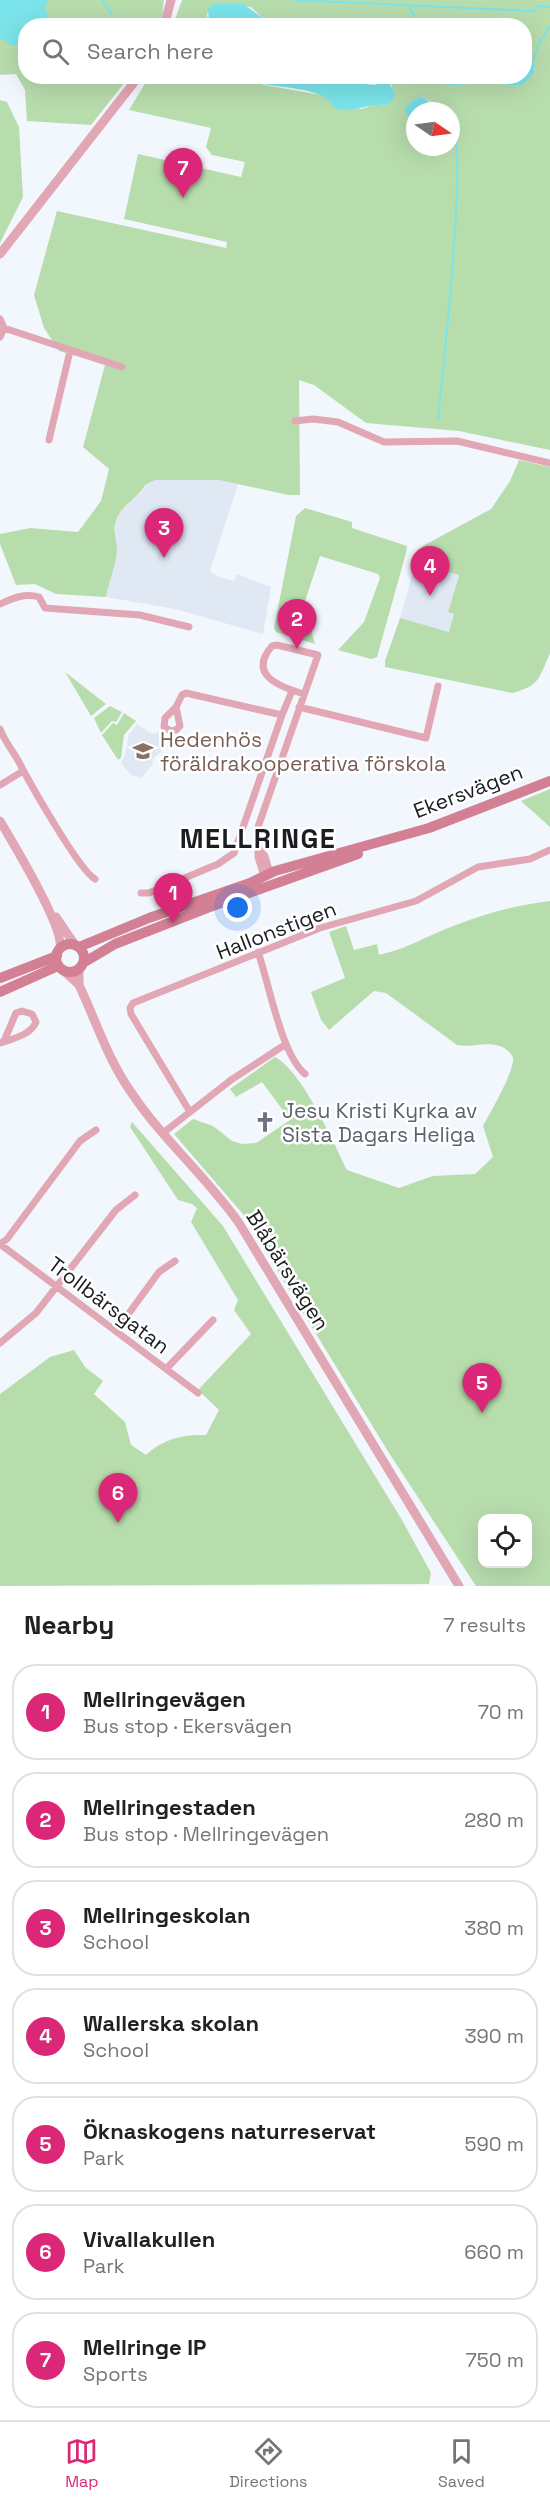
<!DOCTYPE html>
<meta charset="utf-8">
<style>
:root{--surface:#fff;--page:#f2f2f2;--text:#202124;--muted:#757577;--line:#e0e0e0;--accent:#db2777}
body{margin:0;font-family:"Space Grotesk",sans-serif;background:var(--page);color:var(--text)}
.controls{position:absolute;right:18px;bottom:18px;display:grid;overflow:hidden;border-radius:12px;box-shadow:0 6px 24px #0002}
.controls button{width:54px;height:54px;display:grid;place-items:center;padding:0;border:0;border-bottom:2px solid var(--line);background:var(--surface);color:var(--text);font:30px sans-serif}
.compass{position:absolute;left:406px;top:102px;width:54px;height:54px;border-radius:50%;background:var(--surface);box-shadow:0 6px 24px #0002;rotate:103deg}
.you{position:absolute;left:238px;top:908px;width:21px;height:21px;margin:-15px;border:4px solid #fff;border-radius:50%;background:#1a73e8;box-shadow:0 0 0 9px #1a73e833}
.badge{display:grid;place-items:center;width:39px;height:39px;border-radius:50%;background:var(--accent);color:#fff;font-size:20px;font-weight:700}
.pin{position:absolute;translate:-50% -50px;filter:drop-shadow(0 2px 3px #0008)}
.pin::after{content:'';position:absolute;top:32px;width:21px;height:18px;background:inherit;clip-path:polygon(0 0,100% 0,50% 100%)}
.list{margin:0;padding:0;list-style:none}
h2{display:flex;justify-content:space-between;align-items:center;height:78px;margin:0;padding:0 24px;font-size:26px}
h2 small{font-size:20px;font-weight:400;color:var(--muted)}
.list li{display:grid;grid-template-columns:39px 1fr auto;gap:18px;align-items:center;box-sizing:border-box;height:96px;margin:0 12px 12px;padding:0 12px;border:2px solid var(--line);border-radius:24px}
.list b{display:block;font-size:22px;white-space:nowrap}
.list p{margin:0;font-size:20px;white-space:nowrap;color:var(--muted)}
.list em{font-size:20px;font-style:normal;color:var(--muted)}
.icon{flex:none;width:33px;height:33px;fill:none;stroke:currentColor;stroke-width:2;stroke-linecap:round;stroke-linejoin:round}
.map{position:relative;flex:none;width:550px;height:1586px;overflow:hidden}
.search{position:absolute;background:var(--surface);box-shadow:0 6px 24px #0002;left:18px;right:18px;top:18px;height:66px;display:flex;align-items:center;gap:15px;box-sizing:border-box;padding:0 21px;border-radius:24px;color:var(--muted);font-size:22px}
.sheet{height:834px;background:var(--surface)}
nav{display:flex;justify-content:space-around;align-items:center;box-sizing:border-box;height:84px;border-top:2px solid var(--line);background:var(--surface);font-size:16px;color:var(--muted)}
nav a{display:grid;justify-items:center;gap:3px}
nav .on{color:var(--accent)}
.map>svg:first-child{display:block}
.built{fill:#dfe8f3}
.green{fill:#b8ddad;fill-rule:evenodd}
.water{fill:#7ae4ea}
.lines{fill:none;stroke-linecap:round;stroke-linejoin:round}
.stream{stroke:#7ae4ea;stroke-width:2}
.minor{stroke:#e2a7b4;stroke-width:7}
.tertiary{stroke:#e2a7b4;stroke-width:9}
.secondary{stroke:#d37f94;stroke-width:10}
.labels{text-anchor:middle;dominant-baseline:central;stroke-width:5;stroke-linejoin:round;paint-order:stroke}
.education-label{font-size:21px;fill:#785e54;stroke:#fff;text-anchor:start}
.street-label{font-size:21px;fill:#1b1d20;stroke:#fff}
.worship-label{font-size:21px;fill:#5b616d;stroke:#fff;text-anchor:start}
.district-label{font-size:27px;font-weight:bold;letter-spacing:1.5px;fill:#1b1d20;stroke:#fff}
</style>
<div class="map">
<svg width="550" height="1586" viewBox="0 0 550 1586">
<rect width="100%" height="100%" fill="#f2f7fe"/>
<!-- built -->
<path class="built" d="M 155,480 L 219,480 L 238,484 L 210,571 L 217,576 L 234,581 L 237,574 L 271,587 L 263,634 L 175,609 L 106,597 L 117,549 L 114,534 L 116,520 L 122,508 L 142,492 L 145,485 Z
M 416,562 L 459,574 L 448,611 L 454,614 L 449,632 L 400,618 Z
M 137,724 L 152,734 L 159,732 L 163,743 L 161,752 L 152,760 L 153,763 L 142,778 L 131,775 L 121,763 L 125,755 L 129,734 Z"/>
<!-- green -->
<path class="green" d="M 0,0 L 164,0 L 162,16 L 157,25 L 26,26 L 26,76 L 129,77 L 91,125 L 27,121 L 25,90 L 16,74 L 0,75 Z
M 182,0 L 550,0 L 550,450 L 459,431 L 366,423 L 314,385 L 299,380 L 300,495 L 288,495 L 219,480 L 155,480 L 145,485 C 138,499 120,505 116,521 C 112,531 117,540 117,550 C 116,565 109,582 106,597 L 56,594 L 35,584 L 16,585 L 0,544 L 0,534 L 30,528 L 78,532 L 101,501 L 109,469 L 83,447 L 105,365 L 59,351 L 44,328 L 34,295 L 57,211 L 226,248 L 227,242 L 124,219 L 138,154 L 241,177 L 245,162 L 212,155 L 206,147 L 211,128 L 129,110 L 149,77 L 198,77 L 199,79 L 222,84 L 227,77 L 241,77 L 264,85 L 321,95 L 330,100 L 361,109 L 376,104 L 386,105 L 392,86 L 386,77 L 438,77 L 451,86 L 466,84 L 476,79 L 507,85 L 534,73 L 535,65 L 525,56 L 524,26 L 280,25 L 263,18 L 251,7 L 216,3 L 207,14 L 209,25 L 173,25 ZM 420,96 C 430,103 444,104 451,111 L 451,147 L 415,147 L 415,121 L 410,120 Z
M 0,100 L 7,102 L 19,127 L 23,197 L 0,243 Z
M 519,460 L 550,467 L 550,653 C 539,678 540,686 512,693 L 385,667 L 385,661 L 400,618 L 449,632 L 454,614 L 448,612 L 459,575 L 416,562 L 421,547 L 491,509 L 510,481 Z
M 305,508 L 352,522 L 352,528 L 407,546 L 406,553 L 377,657 L 371,659 L 338,650 L 364,622 L 380,578 L 378,574 L 320,556 L 304,604 L 315,644 L 276,632 L 274,628 L 296,516 Z
M 65,672 L 106,704 L 91,716 Z
M 110,706 L 122,712 L 116,722 L 112,721 L 101,733 L 94,718 Z
M 124,713 L 136,721 L 124,735 L 121,758 L 118,760 L 102,735 L 113,723 L 117,725 Z
M 550,789 L 550,827 L 521,801 Z
M 550,901 L 550,1586 L 476,1586 L 389,1453 L 242,1213 L 174,1134 L 193,1119 L 213,1126 L 232,1141 L 242,1144 L 256,1143 L 290,1120 L 262,1082 L 236,1097 L 230,1089 L 275,1057 C 302,1071 333,1141 347,1170 L 399,1188 L 433,1176 L 475,1174 L 493,1157 L 483,1126 C 490,1113 515,1070 513,1058 C 511,1052 504,1047 499,1046 C 486,1041 471,1048 457,1045 L 386,993 L 374,991 L 329,1030 L 321,1020 L 311,992 L 345,978 L 329,932 L 346,926 L 354,950 L 377,944 L 379,955 C 410,948 428,935 456,925 C 487,913 517,905 550,901 ZM 482,1518 L 528,1518 L 528,1564 L 482,1564 Z
M 132,1122 L 223,1226 L 402,1520 L 431,1573 L 429,1584 L 0,1586 L 0,1394 L 50,1357 L 74,1350 L 85,1367 L 103,1381 L 94,1394 L 125,1422 L 131,1445 L 146,1455 C 162,1439 184,1434 206,1435 L 219,1410 L 198,1390 L 251,1334 L 234,1310 L 238,1300 L 191,1222 L 197,1208 L 192,1204 L 178,1200 L 130,1127 Z"/>
<!-- water -->
<path class="water" d="M 0,0 L 48,0 L 45,10 L 54,25 L 26,26 L 25,40 L 13,46 L 0,38 Z
M 216,3 L 243,4 L 263,18 L 280,25 L 239,25 L 236,21 L 232,20 L 229,25 L 209,25 L 208,8 Z
M 525,56 L 535,65 L 534,73 L 522,85 L 507,85 L 476,79 L 466,84 L 451,86 L 438,77 L 524,76 Z
M 241,77 L 365,77 L 365,84 L 376,85 L 386,77 L 395,94 L 392,101 L 386,105 C 367,103 353,114 334,108 C 322,82 265,91 241,77 Z
M 420,96 L 435,105 L 446,106 L 451,111 L 415,111 L 415,121 L 410,120 L 405,111 L 407,105 Z"/>
<g class="lines">
<!-- stream -->
<path class="stream" d="M 102,0 L 113,16
M 295,0 L 534,11 L 537,6 L 550,7
M 410,6 L 410,11 L 425,26
M 533,61 L 539,43 L 550,26
M 438,419 C 442,374 469,150 451,124"/>
<!-- minor -->
<path class="minor" d="M 0,319 L 4,328 L 0,337
M 4,328 L 122,367
M 295,421 L 313,419 L 338,422 L 384,442 L 457,441 L 550,463
M 49,440 L 70,351
M 0,604 C 13,598 25,593 39,597 L 45,608 L 140,615 L 189,627
M 299,707 L 426,738 L 438,686
M 282,715 L 292,691
M 0,729 C 5,743 15,753 21,766 C 31,785 79,870 95,879
M 0,785 L 23,771
M 260,850 L 265,856 L 270,873
M 264,876 L 258,857 L 258,827 L 318,655 L 277,645 L 272,646 C 247,675 280,687 304,694
M 141,893 L 149,893 L 218,864 L 234,853 L 282,715 L 186,693 L 182,695 L 176,707 L 165,718 L 164,727 L 171,731 L 176,730 L 180,726 L 176,707
M 258,952 C 269,983 281,1054 305,1074
M 0,1043 C 12,1039 31,1035 36,1022 L 32,1014 L 22,1011 L 16,1013 L 4,1041
M 190,1112 L 131,1014 L 130,1008 L 133,1003 L 320,928 L 416,901 L 478,867 L 530,859 L 550,850
M 163,1133 L 231,1080 L 286,1044
M 0,1244 L 198,1393
M 0,1244 L 7,1239 L 80,1141 L 96,1130
M 116,1331 L 159,1272 L 175,1261
M 0,1343 L 36,1313 L 116,1210 L 135,1195
M 166,1369 L 213,1320"/>
<!-- tertiary -->
<path class="tertiary" d="M 164,26 L 171,0
M 0,254 L 139,76
M 0,821 C 13,843 64,927 60,948
M 56,917 L 75,945
M 79,969 L 79,985 C 96,1021 108,1060 131,1092 C 162,1139 206,1176 239,1223 L 459,1586
M 64,971 L 79,985"/>
<!-- secondary -->
<path class="secondary" d="M56 958a14 14 0 1 1 28 0a14 14 0 1 1-28 0Z
M 79,947 L 149,918 L 250,883 L 275,871 L 429,828 L 550,781
M 83,963 L 115,944 L 207,908 L 358,854
M 0,978 L 57,956
M 0,992 L 58,966"/>
</g>
<!-- icons -->
<defs>
<g id="school-bare" transform="scale(1.62)"><path d="M0-5L7-2L0 1L-7-2ZM-4 1L0 2.5L4 1V4Q0 6-4 4Z" fill="#8d6e63" stroke="#fff" stroke-width="2.5" paint-order="stroke"/></g>
<g id="church-bare" transform="scale(1.62)"><path d="M-1.2-6h2.4v3.5h3.3v2.4h-3.3V6h-2.4V-.1h-3.3v-2.4h3.3Z" fill="#6b7280" stroke="#fff" stroke-width="2.5" paint-order="stroke"/></g>
</defs>
<g fill-rule="evenodd">
<use href="#school-bare" x="143" y="751"/>
<use href="#church-bare" x="265" y="1122"/>
</g>
<g class="labels">
<!-- education labels -->
<g class="education-label">
<text x="160" y="739">Hedenhös<tspan x="160" dy="24">föräldrakooperativa förskola</tspan></text>
</g>
<!-- street labels -->
<g class="street-label">
<text transform="translate(468 791) rotate(-21)">Ekersvägen</text>
<text transform="translate(276 930) rotate(-21)">Hallonstigen</text>
<text transform="translate(288 1270) rotate(58)">Blåbärsvägen</text>
<text transform="translate(109 1305) rotate(37)">Trollbärsgatan</text>
</g>
<!-- worship labels -->
<g class="worship-label">
<text x="282" y="1110">Jesu Kristi Kyrka av<tspan x="282" dy="24">Sista Dagars Heliga</tspan></text>
</g>
<!-- district labels -->
<g class="district-label">
<text x="258" y="838">MELLRINGE</text>
</g>
</g>
</svg>
<div class="controls">
<button><svg class="icon" aria-label="locate" viewBox="0 0 24 24"><circle cx="12" cy="12" r="6"/><path d="M12 2v4M12 18v4M2 12h4M18 12h4"/></svg></button>
</div>
<svg class="compass" viewBox="-18 -18 36 36"><path d="M0-13l5 13h-10z" fill="#e53935"/><path d="M0 13l5-13h-10z" fill="#757577"/></svg>
<div class="you"></div>
<div class="pin badge" style="left:173px;top:923px">1</div>
<div class="pin badge" style="left:297px;top:649px">2</div>
<div class="pin badge" style="left:164px;top:558px">3</div>
<div class="pin badge" style="left:430px;top:596px">4</div>
<div class="pin badge" style="left:482px;top:1413px">5</div>
<div class="pin badge" style="left:118px;top:1523px">6</div>
<div class="pin badge" style="left:183px;top:198px">7</div>
<div class="search"><svg class="icon" aria-label="search" viewBox="0 0 24 24"><circle cx="10" cy="10" r="6"/><path d="M15 15l6 6"/></svg>Search here</div>
</div>
<section class="sheet">
<h2>Nearby<small>7 results</small></h2>
<ul class="list">
<li><span class="badge">1</span><div><b>Mellringevägen</b><p>Bus stop · Ekersvägen</p></div><em>70 m</em></li>
<li><span class="badge">2</span><div><b>Mellringestaden</b><p>Bus stop · Mellringevägen</p></div><em>280 m</em></li>
<li><span class="badge">3</span><div><b>Mellringeskolan</b><p>School</p></div><em>380 m</em></li>
<li><span class="badge">4</span><div><b>Wallerska skolan</b><p>School</p></div><em>390 m</em></li>
<li><span class="badge">5</span><div><b>Öknaskogens naturreservat</b><p>Park</p></div><em>590 m</em></li>
<li><span class="badge">6</span><div><b>Vivallakullen</b><p>Park</p></div><em>660 m</em></li>
<li><span class="badge">7</span><div><b>Mellringe IP</b><p>Sports</p></div><em>750 m</em></li>
</ul>
</section>
<nav>
<a class="on"><svg class="icon" aria-label="map" viewBox="0 0 24 24"><path d="M3 6l6-2 6 2 6-2v14l-6 2-6-2-6 2zM9 4v14M15 6v14"/></svg>Map</a>
<a><svg class="icon" aria-label="directions" viewBox="0 0 24 24"><path d="M12 3l9 9-9 9-9-9zM9 14v-3h6M13 9l2 2-2 2"/></svg>Directions</a>
<a><svg class="icon" aria-label="saved" viewBox="0 0 24 24"><path d="M7 4h10v16l-5-4-5 4z"/></svg>Saved</a>
</nav>
